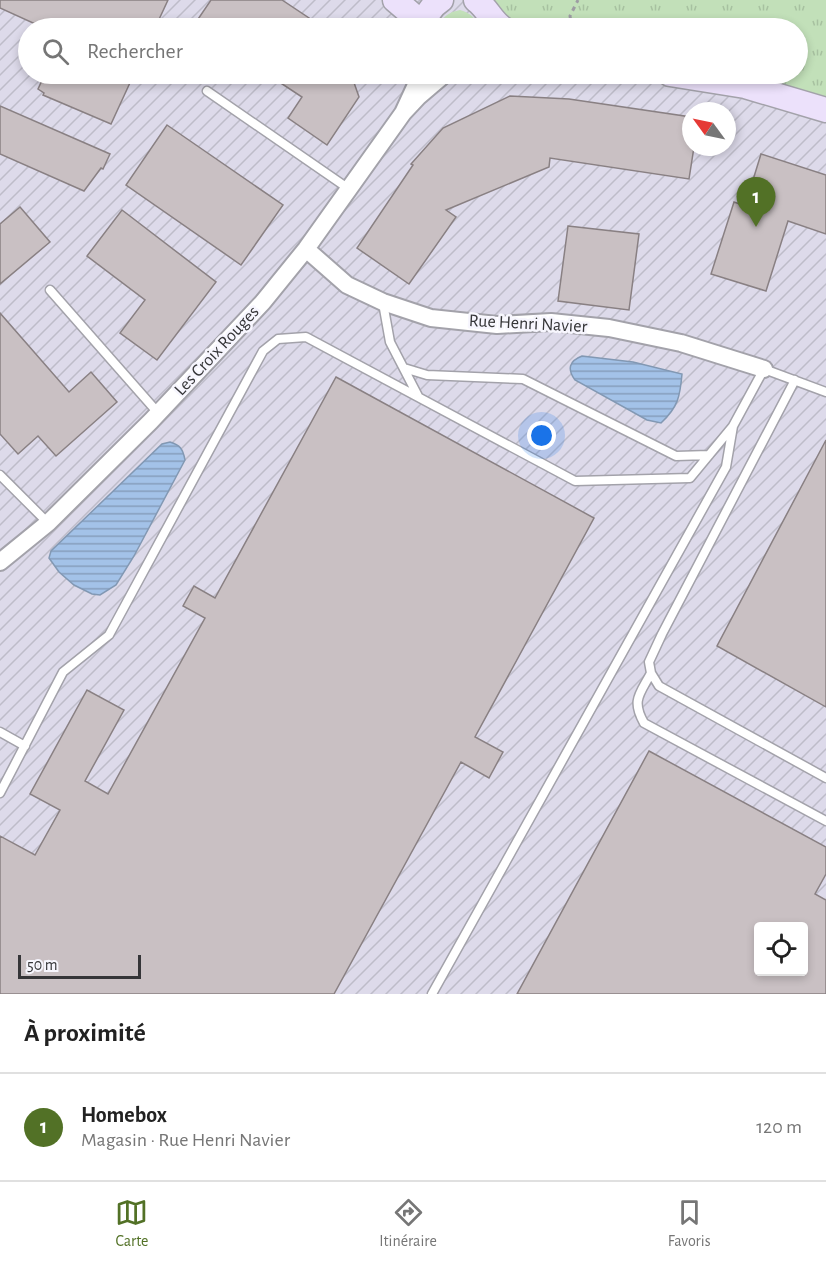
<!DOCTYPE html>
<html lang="fr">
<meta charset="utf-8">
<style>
:root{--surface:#fff;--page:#f2f2f2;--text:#222;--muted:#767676;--line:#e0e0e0;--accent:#527126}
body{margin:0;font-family:"Alegreya Sans",sans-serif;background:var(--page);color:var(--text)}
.controls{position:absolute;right:18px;bottom:18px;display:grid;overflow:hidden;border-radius:6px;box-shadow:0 3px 9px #0003}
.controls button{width:54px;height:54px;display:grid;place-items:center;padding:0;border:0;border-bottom:2px solid var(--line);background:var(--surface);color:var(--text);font:30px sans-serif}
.compass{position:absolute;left:682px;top:102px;width:54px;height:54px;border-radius:50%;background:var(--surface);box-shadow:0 3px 9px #0003;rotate:303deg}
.scale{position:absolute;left:18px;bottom:15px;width:123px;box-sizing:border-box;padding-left:6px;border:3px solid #353538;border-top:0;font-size:16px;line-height:21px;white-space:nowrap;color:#353538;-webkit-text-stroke:4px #f7f6fe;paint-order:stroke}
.you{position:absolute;left:542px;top:436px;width:21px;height:21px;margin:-15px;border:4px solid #fff;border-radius:50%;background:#1a73e8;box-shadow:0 0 0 9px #1a73e833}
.badge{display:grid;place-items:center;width:39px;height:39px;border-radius:50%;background:var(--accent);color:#fff;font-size:20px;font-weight:700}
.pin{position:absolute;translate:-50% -50px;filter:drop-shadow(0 2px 3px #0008)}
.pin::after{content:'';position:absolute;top:32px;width:21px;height:18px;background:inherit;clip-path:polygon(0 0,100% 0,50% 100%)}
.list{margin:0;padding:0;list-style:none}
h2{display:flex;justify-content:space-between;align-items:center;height:78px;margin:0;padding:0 24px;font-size:26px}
h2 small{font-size:20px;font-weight:400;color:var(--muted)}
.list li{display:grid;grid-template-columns:39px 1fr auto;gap:18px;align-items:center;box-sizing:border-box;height:108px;padding:0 24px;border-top:2px solid var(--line)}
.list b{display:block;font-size:22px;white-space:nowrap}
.list p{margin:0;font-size:20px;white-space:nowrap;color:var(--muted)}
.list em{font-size:20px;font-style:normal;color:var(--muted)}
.icon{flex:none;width:33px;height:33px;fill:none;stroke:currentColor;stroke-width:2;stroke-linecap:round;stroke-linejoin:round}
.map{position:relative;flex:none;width:826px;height:994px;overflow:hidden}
.search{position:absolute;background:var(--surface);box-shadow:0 3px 9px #0003;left:18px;right:18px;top:18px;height:66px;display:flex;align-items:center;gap:15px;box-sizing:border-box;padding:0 21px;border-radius:33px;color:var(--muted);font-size:22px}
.sheet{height:186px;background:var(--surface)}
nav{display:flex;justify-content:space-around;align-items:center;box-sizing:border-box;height:84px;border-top:2px solid var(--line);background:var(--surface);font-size:16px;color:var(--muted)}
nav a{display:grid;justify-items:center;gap:3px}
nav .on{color:var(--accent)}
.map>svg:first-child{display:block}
.industrial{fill:url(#industrial-furrows);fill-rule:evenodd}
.grass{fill:url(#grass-tufts)}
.water{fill:url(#water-rules);stroke:#8298b3;stroke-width:1.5}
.building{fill:#c9c0c3;stroke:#898083;stroke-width:1.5;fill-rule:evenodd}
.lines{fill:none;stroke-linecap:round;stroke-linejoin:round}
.lane-casing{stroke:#a3a2aa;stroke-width:11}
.street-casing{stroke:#a3a2aa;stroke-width:20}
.secondary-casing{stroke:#a3a2aa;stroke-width:27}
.path{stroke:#9d9ca3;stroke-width:3;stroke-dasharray:4.5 4.5;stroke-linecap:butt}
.lane{stroke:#fff;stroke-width:8}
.street{stroke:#fff;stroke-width:16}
.secondary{stroke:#ece1fb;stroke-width:24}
.labels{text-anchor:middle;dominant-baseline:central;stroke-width:5;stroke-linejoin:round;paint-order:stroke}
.street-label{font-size:18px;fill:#353538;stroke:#f7f6fe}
</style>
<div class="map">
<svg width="826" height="994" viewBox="0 0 826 994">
<defs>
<pattern id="industrial-furrows" width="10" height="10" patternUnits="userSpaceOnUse" patternTransform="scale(1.5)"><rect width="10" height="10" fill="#dddaea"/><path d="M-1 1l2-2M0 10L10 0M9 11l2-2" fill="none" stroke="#bebcc9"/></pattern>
<pattern id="grass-tufts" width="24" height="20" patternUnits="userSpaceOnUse" patternTransform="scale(1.5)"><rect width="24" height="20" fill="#c2e0b9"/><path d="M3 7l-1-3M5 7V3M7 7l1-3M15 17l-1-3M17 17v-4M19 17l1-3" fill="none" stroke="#a7c1a0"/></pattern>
<pattern id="water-rules" width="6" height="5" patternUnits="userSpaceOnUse" patternTransform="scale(1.5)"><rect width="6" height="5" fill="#a3c2e8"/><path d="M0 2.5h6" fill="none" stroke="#869ebd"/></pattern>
</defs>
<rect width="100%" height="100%" fill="#eae8f1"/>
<!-- industrial -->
<path class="industrial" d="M 0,0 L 489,0 L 568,28 L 28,28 L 28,74 L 692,74 L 826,122 L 826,994 L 0,994 ZM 691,111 L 727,111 L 727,147 L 691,147 ZM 758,926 L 804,926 L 804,972 L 758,972 Z"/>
<!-- grass -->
<path class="grass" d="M 494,0 L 826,0 L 826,110 L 699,74 L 798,74 L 798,28 L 526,28 L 511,20 Z
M 460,10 C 471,13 476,18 478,28 L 439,28 C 441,17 449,12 460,10 Z"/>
<!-- water -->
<path class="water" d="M 582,356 L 633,362 L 682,374 C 680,397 678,407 661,423 L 647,420 L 575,380 C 567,369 569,361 582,356 Z
M 170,442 C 180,445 183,449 185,460 L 134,556 L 116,585 L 100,595 L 92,594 L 74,585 L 59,572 L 49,558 L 51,551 L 162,444 Z"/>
<!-- building -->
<path class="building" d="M 0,0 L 168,0 L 155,28 L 44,28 L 0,8 Z
M 211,0 L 282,0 L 324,28 L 192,28 Z
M 45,74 L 134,74 L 111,124 L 43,95 L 44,93 L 38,89 Z
M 267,74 L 351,74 L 359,97 L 327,145 L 288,118 L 302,97 Z
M 510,96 L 569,99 L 691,117 L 691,147 L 694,147 L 689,179 L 550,158 L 549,167 L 446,210 L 456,217 L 409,284 L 357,248 L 413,165 L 411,164 L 443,128 Z
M 0,106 L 110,154 L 103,169 L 101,168 L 84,191 L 0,154 Z
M 167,125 L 283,205 L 241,265 L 126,185 Z
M 761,154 L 826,175 L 826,234 L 788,221 L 766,291 L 711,274 L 734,202 L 745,206 Z
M 20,207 L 50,242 L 0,284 L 0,224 Z
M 122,210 L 216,282 L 157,360 L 120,333 L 145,300 L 87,256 Z
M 568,226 L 639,234 L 629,310 L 558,301 Z
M 0,313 L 69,392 L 91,372 L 117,402 L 56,456 L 38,436 L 18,454 L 0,434 Z
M 336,377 L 594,518 L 475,737 L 503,752 L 489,778 L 461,762 L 334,994 L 0,994 L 0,836 L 35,855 L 60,810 L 30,794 L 87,690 L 124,710 L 85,781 L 108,794 L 205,618 L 183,606 L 194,586 L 215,598 Z
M 826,440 L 826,707 L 717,646 Z
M 649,751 L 826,847 L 826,874 L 815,894 L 826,900 L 826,994 L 517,994 ZM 759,927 L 804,927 L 804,972 L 759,972 Z"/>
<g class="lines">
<!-- lane casing -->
<g class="lane-casing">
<path id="lane" d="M 207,91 L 349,189
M 50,290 L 159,414
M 383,303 L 390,342 L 418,396
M 404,368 L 427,375 L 523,379 L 676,456 L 709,455
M 795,380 L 662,634 L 649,662 L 651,673 L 659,686 L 826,778
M 0,475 L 48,523
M 651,673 C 640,694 631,700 644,723 L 826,821
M 0,732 L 25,746
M 0,793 L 63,672 L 109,635 L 263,351 L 278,339 L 306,337 L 575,481 L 690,478 L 733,426 L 764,369 L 826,392
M 432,994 L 726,467 L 733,426"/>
</g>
<!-- street casing -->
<g class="street-casing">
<path id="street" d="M 421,74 L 403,113 L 418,97 L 445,74
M 306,249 L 347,285 L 383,302 L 431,318 L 497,325 L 551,322 L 609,328 L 681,343 L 764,369
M 0,562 L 48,523 L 151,421 L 263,302 L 306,249 L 403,113"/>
</g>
<!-- secondary casing -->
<g class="secondary-casing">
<path id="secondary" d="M 395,0 L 416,18 L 423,28
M 476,0 C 487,8 491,20 502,28
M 424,28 C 425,16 430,7 441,0
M 670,74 L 745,86 L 826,110"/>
</g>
<!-- path -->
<path class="path" d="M 572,28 L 570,16 L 578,0"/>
<!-- lane -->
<use href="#lane" class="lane"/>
<!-- street -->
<use href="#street" class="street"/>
<!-- secondary -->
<use href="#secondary" class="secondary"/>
</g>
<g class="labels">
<!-- street labels -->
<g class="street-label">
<text transform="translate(528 324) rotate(3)">Rue Henri Navier</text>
<text transform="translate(217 351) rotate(-47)">Les Croix Rouges</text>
</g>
</g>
</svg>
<div class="controls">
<button><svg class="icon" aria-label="locate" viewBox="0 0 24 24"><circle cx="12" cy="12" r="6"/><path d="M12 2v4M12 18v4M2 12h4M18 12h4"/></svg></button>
</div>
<svg class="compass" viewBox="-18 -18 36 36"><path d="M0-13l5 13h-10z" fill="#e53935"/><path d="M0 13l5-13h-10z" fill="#767676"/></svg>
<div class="scale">50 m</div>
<div class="you"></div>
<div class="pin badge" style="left:756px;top:227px">1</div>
<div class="search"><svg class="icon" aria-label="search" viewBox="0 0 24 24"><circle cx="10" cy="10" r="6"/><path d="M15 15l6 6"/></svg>Rechercher</div>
</div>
<section class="sheet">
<h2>À proximité<small></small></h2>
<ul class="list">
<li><span class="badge">1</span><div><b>Homebox</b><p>Magasin · Rue Henri Navier</p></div><em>120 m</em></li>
</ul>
</section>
<nav>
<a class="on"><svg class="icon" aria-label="map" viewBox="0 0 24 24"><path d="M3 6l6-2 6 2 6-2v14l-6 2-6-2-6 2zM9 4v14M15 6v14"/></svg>Carte</a>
<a><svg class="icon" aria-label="directions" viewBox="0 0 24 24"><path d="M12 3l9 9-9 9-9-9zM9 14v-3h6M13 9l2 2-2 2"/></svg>Itinéraire</a>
<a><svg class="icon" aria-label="saved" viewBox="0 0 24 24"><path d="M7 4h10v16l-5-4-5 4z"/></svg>Favoris</a>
</nav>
